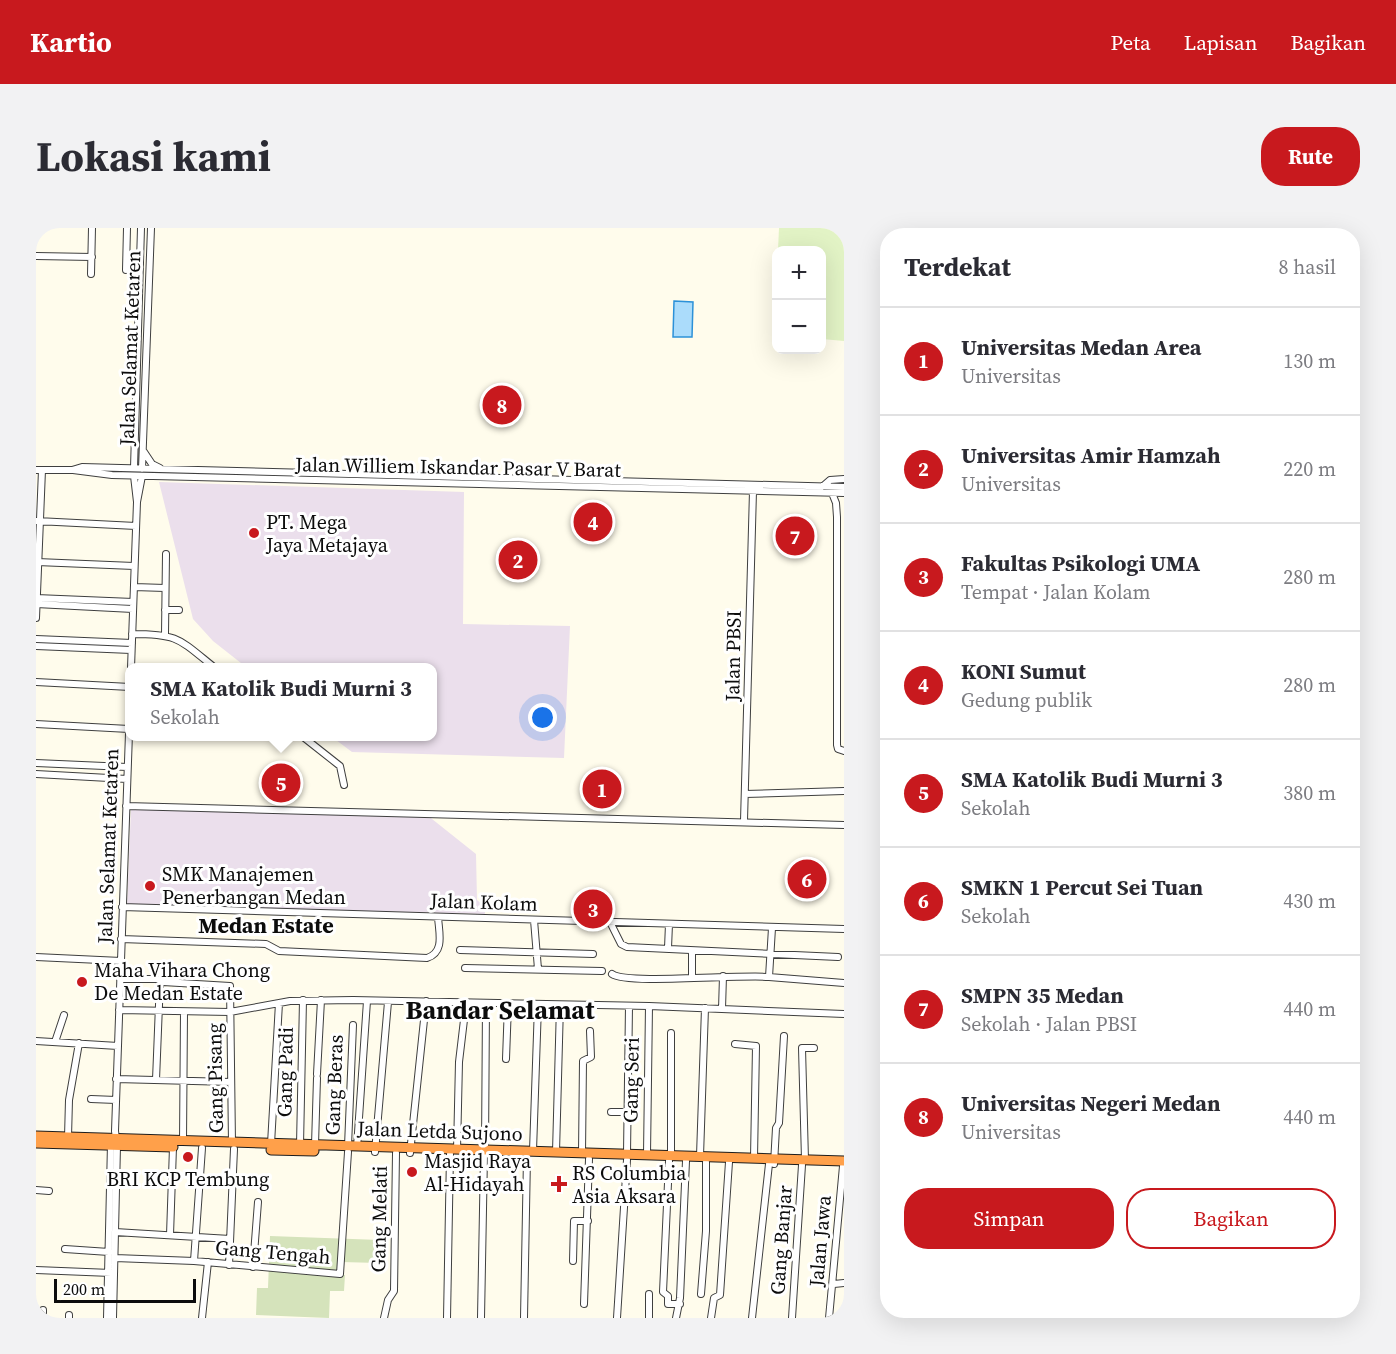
<!DOCTYPE html>
<html lang="id">
<meta charset="utf-8">
<style>
:root{--surface:#fff;--page:#f2f2f3;--text:#2b2b33;--muted:#7c7c81;--line:#e1e1e2;--accent:#c8191e}
body{margin:0;font-family:"Source Serif 4",serif;background:var(--page);color:var(--text)}
.controls{position:absolute;right:18px;top:18px;display:grid;overflow:hidden;border-radius:12px;box-shadow:0 6px 24px #0002}
.controls button{width:54px;height:54px;display:grid;place-items:center;padding:0;border:0;border-bottom:2px solid var(--line);background:var(--surface);color:var(--text);font:30px sans-serif}
.scale{position:absolute;left:18px;bottom:15px;width:142px;box-sizing:border-box;padding-left:6px;border:3px solid #0c0c0c;border-top:0;font-size:16px;line-height:21px;white-space:nowrap;color:#0c0c0c;-webkit-text-stroke:4px #fff;paint-order:stroke}
.you{position:absolute;left:507px;top:490px;width:21px;height:21px;margin:-15px;border:4px solid #fff;border-radius:50%;background:#1a73e8;box-shadow:0 0 0 9px #1a73e833}
.badge{display:grid;place-items:center;width:39px;height:39px;border-radius:50%;background:var(--accent);color:#fff;font-size:20px;font-weight:700}
.pin{position:absolute;translate:-50% -50%;border:3px solid #fff;box-shadow:0 2px 6px #0006}
.popup{position:absolute;left:89px;top:435px;width:312px;height:78px;box-sizing:border-box;display:grid;place-content:center;border-radius:12px;background:var(--surface);filter:drop-shadow(0 2px 4px #0005);font-size:20px;white-space:nowrap;color:var(--muted)}
.popup b{font-size:22px;color:var(--text)}
.popup::after{content:'';position:absolute;left:50%;top:100%;margin-left:-12px;border:12px solid transparent;border-top-color:var(--surface)}
.list{margin:0;padding:0;list-style:none}
h2{display:flex;justify-content:space-between;align-items:center;height:78px;margin:0;padding:0 24px;font-size:26px}
h2 small{font-size:20px;font-weight:400;color:var(--muted)}
.list li{display:grid;grid-template-columns:39px 1fr auto;gap:18px;align-items:center;box-sizing:border-box;height:108px;padding:0 24px;border-top:2px solid var(--line)}
.list b{display:block;font-size:22px;white-space:nowrap}
.list p{margin:0;font-size:20px;white-space:nowrap;color:var(--muted)}
.list em{font-size:20px;font-style:normal;color:var(--muted)}
.actions{display:flex;gap:12px;padding:18px 24px}
.actions a{flex:1;padding:14px 0;border:2px solid var(--accent);border-radius:24px;text-align:center;font-size:21px;color:var(--accent)}
.actions .main{background:var(--accent);color:#fff}
.map{position:relative;flex:none;width:808px;height:1090px;overflow:hidden;border-radius:24px}
header{display:flex;align-items:center;gap:36px;box-sizing:border-box;height:84px;padding:0 30px;background:var(--accent);color:#fff}
header strong{font-size:28px}
nav{display:flex;gap:33px;margin-inline-start:auto;font-size:21px}
.intro{display:flex;align-items:center;justify-content:space-between;box-sizing:border-box;height:144px;padding:0 36px}
h1{margin:0;font-size:42px}
.button{padding:15px 27px;border-radius:24px;background:var(--accent);color:#fff;font-size:21px;font-weight:700}
main{display:flex;gap:36px;padding:0 36px}
aside{flex:1;background:var(--surface);border-radius:24px;box-shadow:0 6px 24px #0002}
.map>svg:first-child{display:block}
.industrial{fill:#ebdfec}
.cemetery{fill:#d5e3bb}
.pitch{fill:#e2f3c5}
.water{fill:#abdcfb;stroke:#2c91d8;stroke-width:1.5}
.lines{fill:none;stroke-linecap:round;stroke-linejoin:round}
.minor-casing{stroke:#3f3f3f;stroke-width:8}
.highway-casing{stroke:#1d1d1d;stroke-width:11}
.minor{stroke:#fff;stroke-width:6}
.highway{stroke:#ffa04a;stroke-width:9}
.poi-dot{fill:#c8191e;stroke:#fff;stroke-width:2}
.labels{text-anchor:middle;dominant-baseline:central;stroke-width:6;stroke-linejoin:round;paint-order:stroke}
.street-label{font-size:20px;fill:#0c0c0c;stroke:#fff}
.poi-label{font-size:20px;fill:#0c0c0c;stroke:#fff;text-anchor:start}
.quarter-label{font-size:22px;font-weight:bold;fill:#0c0c0c;stroke:#fff}
.district-label{font-size:26px;font-weight:bold;fill:#0c0c0c;stroke:#fff}
</style>
<header>
<strong>Kartio</strong>
<nav><a>Peta</a><a>Lapisan</a><a>Bagikan</a></nav>
</header>
<div class="intro"><h1>Lokasi kami</h1><a class="button">Rute</a></div>
<main>
<div class="map">
<svg width="808" height="1090" viewBox="0 0 808 1090">
<rect width="100%" height="100%" fill="#fffcec"/>
<!-- industrial -->
<path class="industrial" d="M 123,254 L 428,264 L 427,396 L 534,398 L 528,530 L 316,524 L 296,509 L 397,508 L 397,440 L 210,439 L 177,413 L 157,391 Z
M 95,580 L 391,587 L 440,626 L 441,672 L 449,679 L 449,686 L 91,677 Z"/>
<!-- cemetery -->
<path class="cemetery" d="M 234,1008 L 344,1012 L 343,1035 L 305,1034 L 305,1047 L 309,1047 L 308,1063 L 294,1063 L 293,1090 L 220,1087 L 221,1060 L 232,1060 Z"/>
<!-- pitch -->
<path class="pitch" d="M 743,0 L 808,0 L 808,113 L 786,111 L 786,22 L 742,22 Z"/>
<!-- water -->
<path class="water" d="M 638,73 L 657,74 L 656,109 L 637,109 Z"/>
<g class="lines">
<!-- minor casing -->
<g class="minor-casing">
<path id="minor" d="M 0,28 L 56,29
M 90,42 L 91,0
M 55,46 L 56,0
M 108,224 L 116,236 L 124,240
M 98,240 L 105,0
M 106,241 L 115,0
M 0,242 L 36,242 L 46,239 L 808,259
M 37,242 L 76,247 L 808,265
M 786,259 L 794,252 L 808,251
M 796,265 L 800,275 L 801,289 L 801,517 L 802,521 L 808,523
M 101,274 L 106,248
M 1,293 L 100,298
M 1,334 L 98,338
M 98,359 L 129,360
M 0,370 L 97,374
M 0,376 L 97,381
M 129,382 L 143,382
M 0,390 L 6,242
M 96,406 C 143,406 143,411 179,440
M 129,406 L 130,326
M 0,411 L 96,415
M 0,418 L 95,422
M 95,440 L 101,274 L 98,248
M 0,454 L 94,459
M 0,496 L 93,501
M 266,508 L 304,538 L 308,557
M 0,535 L 91,539
M 0,546 L 91,551
M 709,566 L 808,563
M 90,578 L 808,597
M 708,593 L 717,263
M 86,679 L 808,701
M 498,692 L 502,741
M 574,694 L 585,716 L 591,719 L 802,729
M 85,711 L 230,716 L 243,723 L 391,730 C 409,724 403,705 402,689
M 632,720 L 633,696
M 424,722 L 557,726
M 0,729 L 85,733
M 429,740 L 566,743
M 576,746 C 591,757 705,746 733,749 L 736,700
M 656,748 L 656,724
M 733,749 L 808,755
M 84,751 L 121,751 L 127,754 L 194,758 L 196,915
M 686,781 L 687,748
M 83,782 L 194,784 L 254,773 L 317,772 L 613,778 L 808,786
M 0,813 L 82,818
M 19,814 L 28,787
M 699,816 L 720,818 L 718,930
M 470,831 L 472,776
M 281,846 L 285,772
M 80,851 L 195,854
M 120,852 L 124,752
M 55,871 L 80,872
M 575,884 L 592,884
M 32,909 L 33,872 L 43,815
M 147,914 L 148,784
M 235,916 L 243,775
M 264,917 L 267,772
M 279,917 L 281,850
M 312,918 L 317,797
M 321,919 L 331,773
M 421,922 L 423,834 L 430,775
M 449,922 L 450,776
M 497,923 L 502,777
M 339,924 L 352,774
M 520,924 L 524,777
M 374,925 L 390,773
M 546,925 L 547,833 L 555,829 L 554,803
M 591,926 L 593,778
M 611,927 L 613,778
M 635,927 L 635,805
M 664,928 L 669,780
M 769,932 L 766,820 L 778,820
M 633,933 L 627,1064 L 632,1068 L 632,1076 L 644,1076
M 738,936 L 740,900 L 743,895 L 748,808
M 0,962 L 13,963
M 79,1004 L 194,1011
M 134,1007 L 137,919
M 29,1021 L 73,1024
M 79,1030 L 158,1033 L 304,1046 L 312,924
M 158,1033 L 166,920
M 537,1033 L 538,993 L 552,993
M 193,1037 L 198,921
M 217,1039 L 222,974
M 0,1042 L 75,1045
M 798,1056 L 808,1055
M 665,1066 L 670,1003 L 670,934
M 548,1076 L 553,931
M 7,1082 L 7,1090
M 33,1087 L 33,1090
M 71,1090 L 75,915
M 77,1090 L 81,918 L 79,903 L 94,477
M 166,1090 L 172,1034
M 348,1090 L 352,1072 L 358,1063 L 360,925
M 411,1090 L 414,926
M 445,1090 L 448,927
M 488,1090 L 491,929
M 581,1090 L 591,932
M 613,1090 L 613,1066
M 640,1090 L 644,1070 L 650,933
M 675,1090 L 678,1070 L 684,1067 L 693,934
M 716,1090 L 733,936
M 756,1090 L 766,937
M 793,1090 L 807,938"/>
</g>
<!-- highway casing -->
<g class="highway-casing">
<path id="highway" d="M 0,908 L 808,933
M 0,915 L 137,919
M 235,922 L 278,923"/>
</g>
<!-- minor -->
<use href="#minor" class="minor"/>
<!-- highway -->
<use href="#highway" class="highway"/>
</g>
<!-- markers -->
<g class="poi-dot">
<circle cx="218" cy="305" r="6"/>
<circle cx="114" cy="658" r="6"/>
<circle cx="46" cy="754" r="6"/>
<circle cx="152" cy="929" r="6"/>
<circle cx="376" cy="944" r="6"/>
<path d="M520 947h6v6h6v6h-6v6h-6v-6h-6v-6h6z"/>
</g>
<g class="labels">
<!-- street labels -->
<g class="street-label">
<text transform="translate(94 120) rotate(-88)">Jalan Selamat Ketaren</text>
<text transform="translate(422 239) rotate(1)">Jalan Williem Iskandar Pasar V Barat</text>
<text transform="translate(697 428) rotate(-89)">Jalan PBSI</text>
<text transform="translate(72 618) rotate(-88)">Jalan Selamat Ketaren</text>
<text transform="translate(448 674) rotate(2)">Jalan Kolam</text>
<text transform="translate(249 844) rotate(-89)">Gang Padi</text>
<text transform="translate(179 850) rotate(-91)">Gang Pisang</text>
<text transform="translate(595 852) rotate(-89)">Gang Seri</text>
<text transform="translate(298 857) rotate(-88)">Gang Beras</text>
<text transform="translate(404 903) rotate(2)">Jalan Letda Sujono</text>
<text transform="translate(343 991) rotate(-89)">Gang Melati</text>
<text transform="translate(745 1012) rotate(-86)">Gang Banjar</text>
<text transform="translate(784 1013) rotate(-85)">Jalan Jawa</text>
<text transform="translate(237 1024) rotate(5)">Gang Tengah</text>
</g>
<!-- poi labels -->
<g class="poi-label">
<text x="230" y="294">PT. Mega<tspan x="230" dy="23">Jaya Metajaya</tspan></text>
<text x="126" y="646">SMK Manajemen<tspan x="126" dy="23">Penerbangan Medan</tspan></text>
<text x="58" y="742">Maha Vihara Chong<tspan x="58" dy="23">De Medan Estate</tspan></text>
<text x="388" y="933">Masjid Raya<tspan x="388" dy="23">Al-Hidayah</tspan></text>
<text x="536" y="945">RS Columbia<tspan x="536" dy="23">Asia Aksara</tspan></text>
<text x="152" y="951" text-anchor="middle">BRI KCP Tembung</text>
</g>
<!-- quarter labels -->
<g class="quarter-label">
<text x="230" y="697">Medan Estate</text>
</g>
<!-- district labels -->
<g class="district-label">
<text x="464" y="782">Bandar Selamat</text>
</g>
</g>
</svg>
<div class="controls">
<button>+</button>
<button>−</button>
</div>
<div class="scale">200 m</div>
<div class="you"></div>
<div class="pin badge" style="left:566px;top:561px">1</div>
<div class="pin badge" style="left:482px;top:332px">2</div>
<div class="pin badge" style="left:557px;top:681px">3</div>
<div class="pin badge" style="left:557px;top:294px">4</div>
<div class="pin badge" style="left:245px;top:555px">5</div>
<div class="popup"><b>SMA Katolik Budi Murni 3</b>Sekolah</div>
<div class="pin badge" style="left:771px;top:651px">6</div>
<div class="pin badge" style="left:759px;top:308px">7</div>
<div class="pin badge" style="left:466px;top:177px">8</div>
</div>
<aside>
<h2>Terdekat<small>8 hasil</small></h2>
<ul class="list">
<li><span class="badge">1</span><div><b>Universitas Medan Area</b><p>Universitas</p></div><em>130 m</em></li>
<li><span class="badge">2</span><div><b>Universitas Amir Hamzah</b><p>Universitas</p></div><em>220 m</em></li>
<li><span class="badge">3</span><div><b>Fakultas Psikologi UMA</b><p>Tempat · Jalan Kolam</p></div><em>280 m</em></li>
<li><span class="badge">4</span><div><b>KONI Sumut</b><p>Gedung publik</p></div><em>280 m</em></li>
<li><span class="badge">5</span><div><b>SMA Katolik Budi Murni 3</b><p>Sekolah</p></div><em>380 m</em></li>
<li><span class="badge">6</span><div><b>SMKN 1 Percut Sei Tuan</b><p>Sekolah</p></div><em>430 m</em></li>
<li><span class="badge">7</span><div><b>SMPN 35 Medan</b><p>Sekolah · Jalan PBSI</p></div><em>440 m</em></li>
<li><span class="badge">8</span><div><b>Universitas Negeri Medan</b><p>Universitas</p></div><em>440 m</em></li>
</ul>
<div class="actions"><a class="main">Simpan</a><a>Bagikan</a></div>
</aside>
</main>
